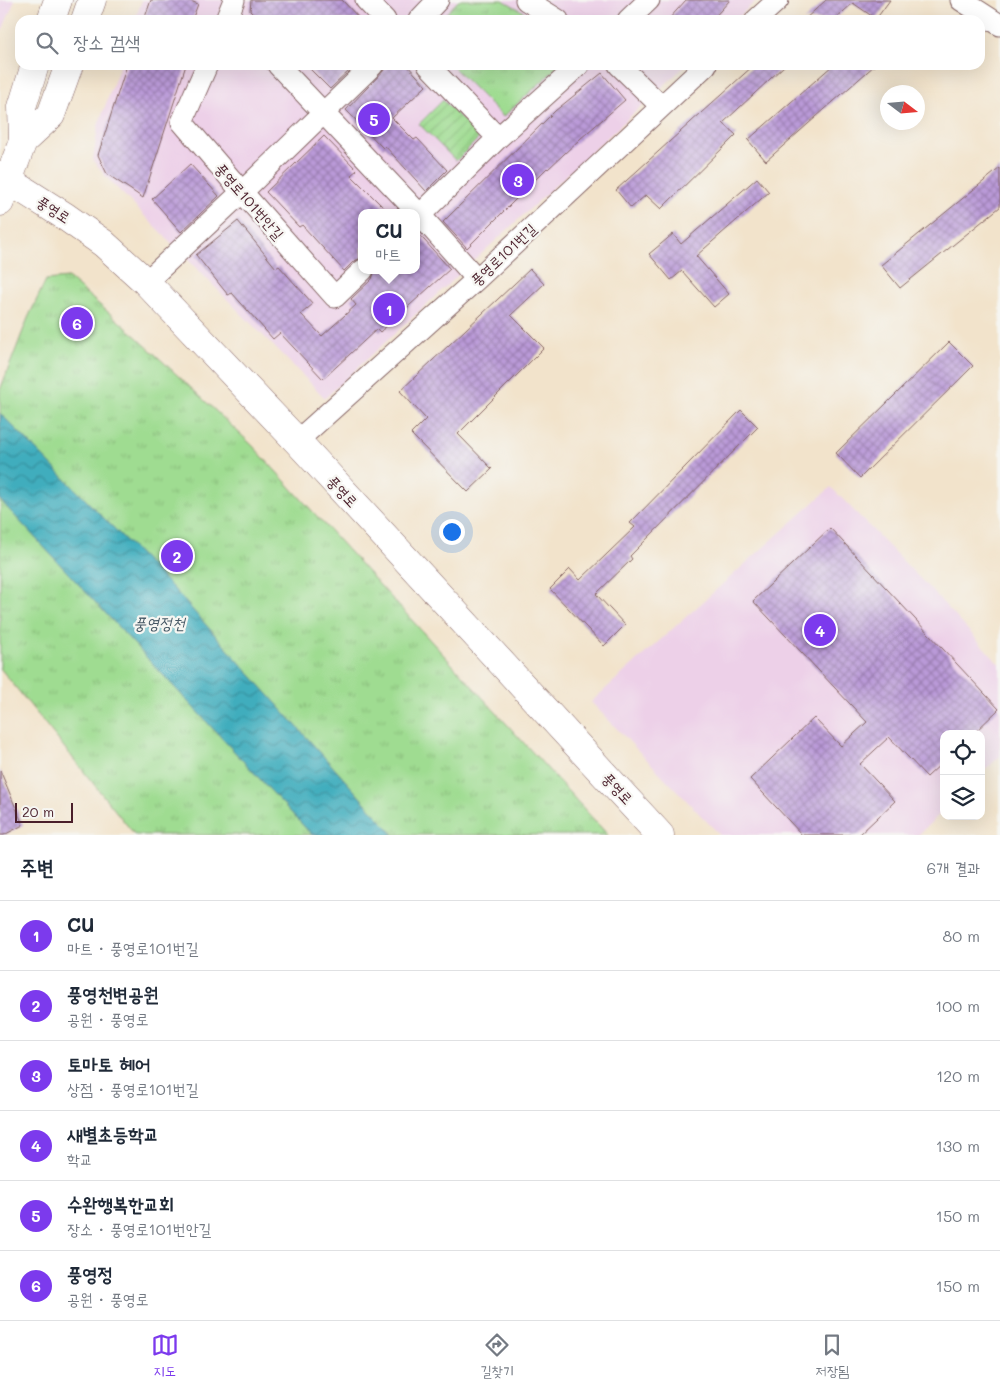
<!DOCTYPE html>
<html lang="ko">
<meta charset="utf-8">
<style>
:root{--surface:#fff;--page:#f6f6f7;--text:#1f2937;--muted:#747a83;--line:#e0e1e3;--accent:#7c3aed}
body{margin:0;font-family:Mali,"Poor Story",sans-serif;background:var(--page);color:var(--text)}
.controls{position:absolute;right:15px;bottom:15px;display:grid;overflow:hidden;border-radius:10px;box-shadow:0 5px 20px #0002}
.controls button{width:45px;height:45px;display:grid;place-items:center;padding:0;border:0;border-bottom:1px solid var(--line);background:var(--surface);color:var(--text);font:25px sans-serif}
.compass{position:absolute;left:880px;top:85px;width:45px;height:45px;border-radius:50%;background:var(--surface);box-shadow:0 5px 20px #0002;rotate:106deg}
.scale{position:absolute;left:15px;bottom:12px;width:58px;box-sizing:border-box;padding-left:5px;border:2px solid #4a1f2b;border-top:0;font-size:14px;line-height:18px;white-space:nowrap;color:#4a1f2b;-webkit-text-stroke:4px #f6f6f2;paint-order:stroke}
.you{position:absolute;left:451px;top:531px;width:18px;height:18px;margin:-12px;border:4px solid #fff;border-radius:50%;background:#1a73e8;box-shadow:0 0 0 8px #1a73e833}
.badge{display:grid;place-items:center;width:32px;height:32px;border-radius:50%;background:var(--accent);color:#fff;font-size:16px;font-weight:700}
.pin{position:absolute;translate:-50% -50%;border:2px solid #fff;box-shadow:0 1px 5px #0006}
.popup{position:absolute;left:358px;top:209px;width:62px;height:65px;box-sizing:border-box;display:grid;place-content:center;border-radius:10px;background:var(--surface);filter:drop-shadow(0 1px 4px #0005);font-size:16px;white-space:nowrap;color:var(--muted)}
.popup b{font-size:19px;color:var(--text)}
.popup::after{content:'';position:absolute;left:50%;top:100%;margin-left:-10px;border:10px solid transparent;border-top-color:var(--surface)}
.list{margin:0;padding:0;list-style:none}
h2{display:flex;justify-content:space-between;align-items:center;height:65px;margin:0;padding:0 20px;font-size:21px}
h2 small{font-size:16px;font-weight:400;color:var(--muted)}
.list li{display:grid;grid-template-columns:32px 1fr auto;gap:15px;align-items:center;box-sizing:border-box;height:70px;padding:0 20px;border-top:1px solid var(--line)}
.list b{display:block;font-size:19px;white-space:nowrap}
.list p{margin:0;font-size:16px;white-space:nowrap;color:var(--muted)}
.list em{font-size:16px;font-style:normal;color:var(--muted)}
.icon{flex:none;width:28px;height:28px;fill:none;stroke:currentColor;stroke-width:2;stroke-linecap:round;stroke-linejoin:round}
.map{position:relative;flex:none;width:1000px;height:835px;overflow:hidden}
.search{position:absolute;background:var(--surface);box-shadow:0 5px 20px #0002;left:15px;right:15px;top:15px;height:55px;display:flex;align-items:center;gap:12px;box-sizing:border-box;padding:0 18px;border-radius:15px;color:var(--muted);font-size:19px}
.sheet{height:485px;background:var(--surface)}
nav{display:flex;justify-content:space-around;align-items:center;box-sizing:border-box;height:70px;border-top:1px solid var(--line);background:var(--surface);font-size:14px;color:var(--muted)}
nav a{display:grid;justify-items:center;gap:2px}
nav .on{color:var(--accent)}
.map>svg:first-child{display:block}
.built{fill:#edd0e8;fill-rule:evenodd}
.park{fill:url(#park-tufts);stroke:#747e5e}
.garden{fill:url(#garden-furrows);stroke:#747e5e}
.water{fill:url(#water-waves);stroke:#446674}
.building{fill:url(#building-cross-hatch)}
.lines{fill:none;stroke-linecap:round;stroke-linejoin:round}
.street-casing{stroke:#856463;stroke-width:23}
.secondary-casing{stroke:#856463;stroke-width:29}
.street{stroke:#fff;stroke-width:21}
.secondary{stroke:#fff;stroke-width:28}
.labels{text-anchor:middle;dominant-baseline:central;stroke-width:4.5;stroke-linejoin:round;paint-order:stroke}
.street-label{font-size:15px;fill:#4a1f2b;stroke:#f6f6f2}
.water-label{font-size:16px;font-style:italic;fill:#465865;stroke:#f6f6f2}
</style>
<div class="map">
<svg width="1000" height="835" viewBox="0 0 1000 835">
<defs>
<pattern id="park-tufts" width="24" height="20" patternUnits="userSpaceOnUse" patternTransform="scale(1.25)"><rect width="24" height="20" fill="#9fdc91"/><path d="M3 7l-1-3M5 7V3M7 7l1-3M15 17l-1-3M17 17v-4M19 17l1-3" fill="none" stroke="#8abc7d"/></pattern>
<pattern id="garden-furrows" width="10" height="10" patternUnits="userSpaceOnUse" patternTransform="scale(1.25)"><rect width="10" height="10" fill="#9fdc91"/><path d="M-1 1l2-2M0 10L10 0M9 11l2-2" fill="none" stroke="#8abc7d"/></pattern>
<pattern id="water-waves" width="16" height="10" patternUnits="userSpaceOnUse" patternTransform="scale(1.25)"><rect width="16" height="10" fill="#3fadbd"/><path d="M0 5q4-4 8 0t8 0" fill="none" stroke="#378c9a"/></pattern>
<pattern id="building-cross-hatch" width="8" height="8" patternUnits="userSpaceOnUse" patternTransform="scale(1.25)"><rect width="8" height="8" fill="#ba9ad8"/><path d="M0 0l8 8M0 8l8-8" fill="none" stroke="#997daf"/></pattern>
</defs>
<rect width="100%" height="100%" fill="#f6f6f2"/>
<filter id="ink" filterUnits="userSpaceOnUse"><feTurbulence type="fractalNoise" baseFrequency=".02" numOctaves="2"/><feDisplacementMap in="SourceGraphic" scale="10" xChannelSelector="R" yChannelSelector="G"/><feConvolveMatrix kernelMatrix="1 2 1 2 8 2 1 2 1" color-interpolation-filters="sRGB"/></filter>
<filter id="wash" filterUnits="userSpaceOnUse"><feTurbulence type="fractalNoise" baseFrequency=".0096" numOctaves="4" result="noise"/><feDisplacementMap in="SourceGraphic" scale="20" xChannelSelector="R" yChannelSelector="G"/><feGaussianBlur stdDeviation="1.12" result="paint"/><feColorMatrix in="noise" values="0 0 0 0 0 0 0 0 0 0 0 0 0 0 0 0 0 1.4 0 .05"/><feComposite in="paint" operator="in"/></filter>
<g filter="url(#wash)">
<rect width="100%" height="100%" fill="#f2e3cb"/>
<!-- built -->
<path class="built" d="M 0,0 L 15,0 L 0,36 Z
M 142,0 L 757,0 L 735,20 L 135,20 Z
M 120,65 L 686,65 L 325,398 L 107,178 L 93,160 L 98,126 ZM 362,213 L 416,213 L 416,270 L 362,270 Z
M 831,487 L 936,595 L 1000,665 L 1000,756 L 981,774 L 981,734 L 944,734 L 944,810 L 918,835 L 720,835 L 591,702 Z"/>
<!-- park -->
<path class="park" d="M 459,0 L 503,0 L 538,20 L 440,20 Z
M 451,65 L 560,65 L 503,117 Z
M 68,278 L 128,329 L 252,445 L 608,835 L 135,835 L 0,668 L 0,390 L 28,318 L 46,280 Z"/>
<!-- garden -->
<path class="garden" d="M 443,100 L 480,137 L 456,161 L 419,124 Z"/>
<!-- water -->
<path class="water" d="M 0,413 L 173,588 L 394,835 L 312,835 L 0,500 Z"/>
<g id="blocks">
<!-- building -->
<path class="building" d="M 151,0 L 188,0 L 198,4 L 192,20 L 144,20 Z
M 251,0 L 342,0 L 361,20 L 259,20 L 250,11 Z
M 686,0 L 730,0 L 712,20 L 668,20 Z
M 826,0 L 890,0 L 876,19 L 853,3 L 834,20 L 804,20 Z
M 127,65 L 186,65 L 143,198 L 107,174 L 98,155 Z
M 306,65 L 348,65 L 351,69 L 330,89 Z
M 389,65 L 407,65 L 426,86 L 392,118 L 414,140 L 417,138 L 447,170 L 426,191 L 385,146 L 383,148 L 346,110 Z
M 754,65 L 785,65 L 723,123 L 736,135 L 661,209 L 646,195 L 631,208 L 616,190 Z
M 833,65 L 875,65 L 766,161 L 748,140 Z
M 602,73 L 625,100 L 580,139 L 548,169 L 547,168 L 467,248 L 443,222 L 555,111 Z
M 324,136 L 357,170 L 351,175 L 389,213 L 362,213 L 362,258 L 354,261 L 344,271 L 302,225 L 299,227 L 266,192 Z
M 190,164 L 219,196 L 181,232 L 152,199 Z
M 1000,168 L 1000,207 L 900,288 L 881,265 Z
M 757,178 L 769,192 L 696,256 L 729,294 L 714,307 L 682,271 L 671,280 L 649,254 L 673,234 L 681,244 Z
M 238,221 L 276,268 L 279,266 L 313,304 L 301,314 L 322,336 L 356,305 L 351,299 L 372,279 L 375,270 L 416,270 L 416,231 L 450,269 L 380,332 L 377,329 L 323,379 L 280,333 L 273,339 L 232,293 L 228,295 L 196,255 Z
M 530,269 L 544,284 L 511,315 L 544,348 L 458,434 L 492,469 L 468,492 L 411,434 L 426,419 L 400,391 Z
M 949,342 L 973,366 L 860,478 L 836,453 Z
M 741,410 L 758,427 L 630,556 L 632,559 L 596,594 L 625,625 L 604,646 L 550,589 L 570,569 L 580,580 L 635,527 L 630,523 Z
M 830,528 L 999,709 L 973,734 L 944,734 L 944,761 L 927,777 L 889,737 L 860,764 L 895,801 L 859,835 L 802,835 L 750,779 L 814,718 L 841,746 L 867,722 L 753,601 Z
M 0,770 L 23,825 L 4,835 L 0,835 Z"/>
</g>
</g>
<g filter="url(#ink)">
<use href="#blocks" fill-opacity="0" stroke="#856463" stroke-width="1"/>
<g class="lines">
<!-- street casing -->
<g class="street-casing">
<path id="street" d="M 366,0 L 385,20
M 526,0 L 558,20
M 961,0 L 1000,25
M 226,20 L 234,0
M 419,20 L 438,0
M 628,20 L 649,0
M 756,20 L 778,0
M 207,65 L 182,122 L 242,192 L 335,297 L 363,270
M 278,65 L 420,215 L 477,279
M 428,65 L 498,138
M 619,65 L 661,106
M 416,219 L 498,138 L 579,65
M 146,282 L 242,192 L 373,65
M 297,441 L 477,279 L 706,65"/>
</g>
<!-- secondary casing -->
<g class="secondary-casing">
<path id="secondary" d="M 51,20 L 58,0
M 85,20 L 92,0
M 23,141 L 51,115 L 69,65
M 0,175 L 63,215 L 103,243 L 146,282 L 297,441 L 660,835
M 0,202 L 23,141 L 22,107 L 35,65"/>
</g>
<!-- street -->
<use href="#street" class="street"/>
<!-- secondary -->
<use href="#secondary" class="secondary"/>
</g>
</g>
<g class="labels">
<!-- street labels -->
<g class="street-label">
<text transform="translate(250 201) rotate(49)">풍영로101번안길</text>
<text transform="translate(54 209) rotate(33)">풍영로</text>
<text transform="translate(503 254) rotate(-43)">풍영로101번길</text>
<text transform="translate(343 491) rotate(47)">풍영로</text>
<text transform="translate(618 788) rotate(47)">풍영로</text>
</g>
<!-- water labels -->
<g class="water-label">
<text x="159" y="622">풍영정천</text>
</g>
</g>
</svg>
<div class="controls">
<button><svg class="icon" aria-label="locate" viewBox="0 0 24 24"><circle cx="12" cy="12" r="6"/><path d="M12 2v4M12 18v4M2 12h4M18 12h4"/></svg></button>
<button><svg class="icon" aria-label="layers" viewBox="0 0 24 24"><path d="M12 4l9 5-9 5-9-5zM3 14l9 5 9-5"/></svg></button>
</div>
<svg class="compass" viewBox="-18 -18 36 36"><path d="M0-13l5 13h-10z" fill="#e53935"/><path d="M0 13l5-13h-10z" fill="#747a83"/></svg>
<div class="scale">20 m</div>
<div class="you"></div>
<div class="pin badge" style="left:389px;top:309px">1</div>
<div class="popup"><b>CU</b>마트</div>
<div class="pin badge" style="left:177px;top:556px">2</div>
<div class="pin badge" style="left:518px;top:180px">3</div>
<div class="pin badge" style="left:820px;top:630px">4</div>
<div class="pin badge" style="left:374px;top:119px">5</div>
<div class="pin badge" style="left:77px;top:323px">6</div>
<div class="search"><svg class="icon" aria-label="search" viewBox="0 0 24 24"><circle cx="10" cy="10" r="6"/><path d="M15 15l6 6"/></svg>장소 검색</div>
</div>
<section class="sheet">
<h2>주변<small>6개 결과</small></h2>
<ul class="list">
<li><span class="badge">1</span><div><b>CU</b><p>마트 · 풍영로101번길</p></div><em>80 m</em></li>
<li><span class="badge">2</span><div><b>풍영천변공원</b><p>공원 · 풍영로</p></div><em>100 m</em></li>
<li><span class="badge">3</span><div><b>토마토 헤어</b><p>상점 · 풍영로101번길</p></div><em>120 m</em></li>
<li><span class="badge">4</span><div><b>새별초등학교</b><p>학교</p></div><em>130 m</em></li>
<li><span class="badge">5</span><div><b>수완행복한교회</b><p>장소 · 풍영로101번안길</p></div><em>150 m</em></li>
<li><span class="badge">6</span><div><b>풍영정</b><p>공원 · 풍영로</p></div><em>150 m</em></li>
</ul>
</section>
<nav>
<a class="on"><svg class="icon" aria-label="map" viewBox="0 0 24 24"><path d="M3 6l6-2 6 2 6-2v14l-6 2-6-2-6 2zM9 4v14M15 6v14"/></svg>지도</a>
<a><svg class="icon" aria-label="directions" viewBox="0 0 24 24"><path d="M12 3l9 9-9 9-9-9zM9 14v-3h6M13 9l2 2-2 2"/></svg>길찾기</a>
<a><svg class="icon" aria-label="saved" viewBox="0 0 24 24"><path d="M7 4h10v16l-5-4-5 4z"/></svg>저장됨</a>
</nav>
